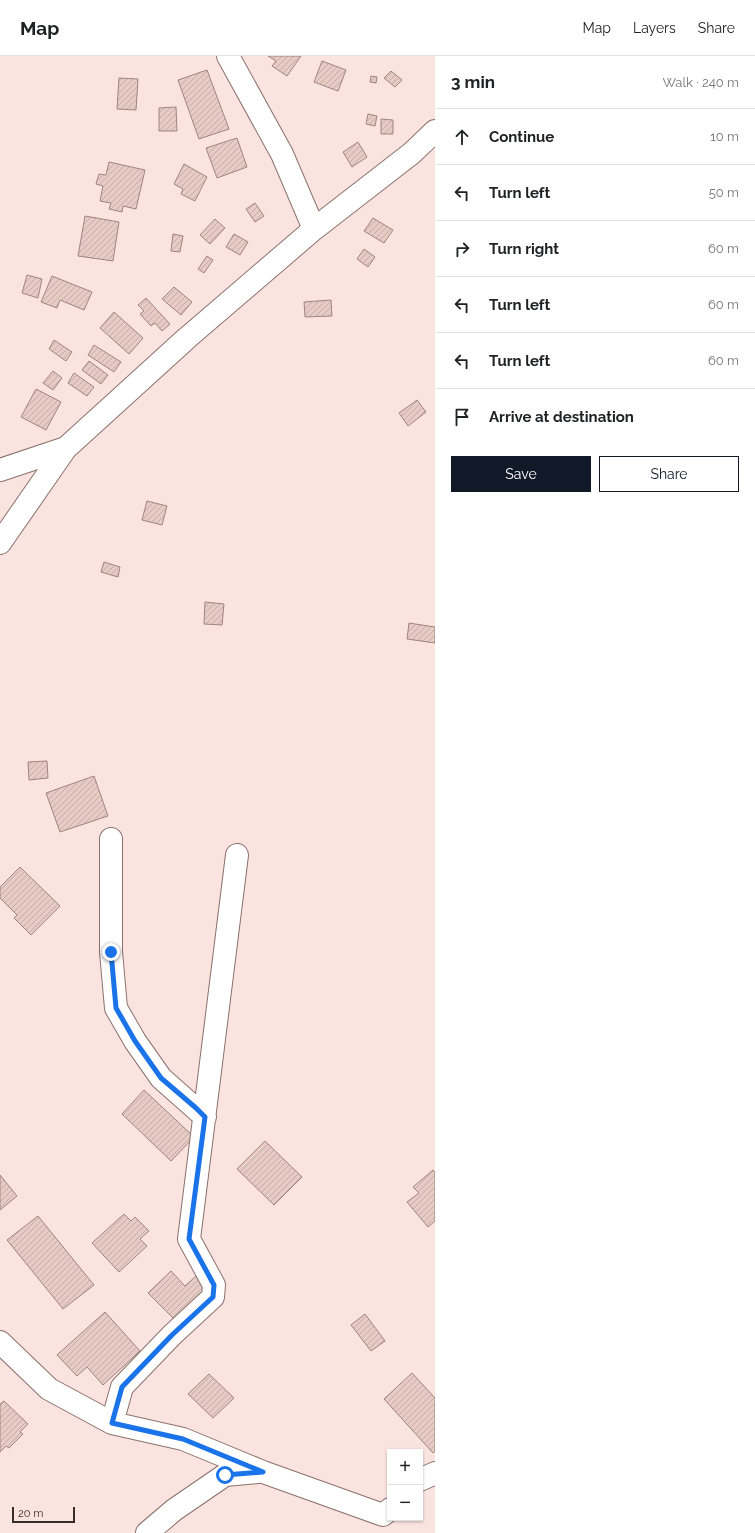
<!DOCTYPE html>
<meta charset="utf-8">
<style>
:root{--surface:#fff;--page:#f6f6f6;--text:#202124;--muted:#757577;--line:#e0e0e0;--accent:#111827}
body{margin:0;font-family:Raleway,sans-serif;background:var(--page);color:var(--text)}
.controls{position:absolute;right:12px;bottom:12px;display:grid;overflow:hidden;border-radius:0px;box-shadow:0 1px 3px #0004}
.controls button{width:36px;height:36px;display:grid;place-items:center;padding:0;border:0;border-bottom:1px solid var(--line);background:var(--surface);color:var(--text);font:20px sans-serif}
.scale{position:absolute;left:12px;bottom:10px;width:63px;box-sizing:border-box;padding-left:4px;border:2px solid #362c29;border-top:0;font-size:11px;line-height:14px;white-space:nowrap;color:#362c29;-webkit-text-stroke:3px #fbe4df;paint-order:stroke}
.stop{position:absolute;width:12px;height:12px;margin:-9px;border:3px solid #1a73e8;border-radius:50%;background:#fff}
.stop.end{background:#1a73e8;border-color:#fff;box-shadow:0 1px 4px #0008}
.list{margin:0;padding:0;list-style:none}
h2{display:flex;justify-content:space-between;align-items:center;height:52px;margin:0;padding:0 16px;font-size:17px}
h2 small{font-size:13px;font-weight:400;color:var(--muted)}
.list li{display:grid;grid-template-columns:26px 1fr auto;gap:12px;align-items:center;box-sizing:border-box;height:56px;padding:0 16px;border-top:1px solid var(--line)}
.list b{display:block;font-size:15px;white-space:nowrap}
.list em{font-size:13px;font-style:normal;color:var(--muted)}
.actions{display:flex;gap:8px;padding:12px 16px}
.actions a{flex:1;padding:9px 0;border:1px solid var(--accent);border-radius:0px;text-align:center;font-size:14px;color:var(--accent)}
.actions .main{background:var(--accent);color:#fff}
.icon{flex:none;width:22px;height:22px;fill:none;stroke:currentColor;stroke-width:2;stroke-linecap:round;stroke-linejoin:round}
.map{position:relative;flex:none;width:435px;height:1477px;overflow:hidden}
header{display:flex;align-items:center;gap:24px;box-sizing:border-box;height:56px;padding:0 20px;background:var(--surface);border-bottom:1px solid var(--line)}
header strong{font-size:19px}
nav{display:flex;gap:22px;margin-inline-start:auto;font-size:14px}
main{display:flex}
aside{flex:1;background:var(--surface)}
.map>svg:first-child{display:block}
.building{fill:url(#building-hatch);stroke:#9f847f}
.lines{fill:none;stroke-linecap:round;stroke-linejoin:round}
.street-casing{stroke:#8b716c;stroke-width:24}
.street{stroke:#fff;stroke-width:22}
.route{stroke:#1a73e8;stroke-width:5}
</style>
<header>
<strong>Map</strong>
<nav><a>Map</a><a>Layers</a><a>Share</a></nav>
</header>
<main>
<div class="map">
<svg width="435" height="1477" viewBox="0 0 435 1477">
<defs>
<pattern id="building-hatch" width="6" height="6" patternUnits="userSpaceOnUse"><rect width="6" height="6" fill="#e6cac4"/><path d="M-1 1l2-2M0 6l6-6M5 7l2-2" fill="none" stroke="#c6aea8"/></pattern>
</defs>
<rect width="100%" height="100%" fill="#fbe4df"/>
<!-- building -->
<path class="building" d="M 268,0 L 301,0 L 287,20 L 272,10 L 276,5 Z
M 322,5 L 346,14 L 338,35 L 314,26 Z
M 207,14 L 229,73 L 199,83 L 178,24 Z
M 391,15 L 402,24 L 395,31 L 384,22 Z
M 371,20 L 377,21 L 376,27 L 370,26 Z
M 119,22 L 138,23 L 136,54 L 117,53 Z
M 176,51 L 177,75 L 159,75 L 159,52 Z
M 368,58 L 377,60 L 375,70 L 366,68 Z
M 381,63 L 393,64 L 393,78 L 381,78 Z
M 237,82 L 247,111 L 217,122 L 206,92 Z
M 358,86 L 367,101 L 352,111 L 343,96 Z
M 109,106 L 145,114 L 136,153 L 123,150 L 122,156 L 109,153 L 111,147 L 100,145 L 103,130 L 96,128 L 99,118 L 106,119 Z
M 184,108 L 207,121 L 195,145 L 181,138 L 183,133 L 174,128 Z
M 255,147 L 264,160 L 255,166 L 246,153 Z
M 85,160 L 119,166 L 113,205 L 78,200 Z
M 373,162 L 393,174 L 384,187 L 364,175 Z
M 215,163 L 225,172 L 210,188 L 200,179 Z
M 173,178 L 183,180 L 180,196 L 171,195 Z
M 234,178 L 248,186 L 240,199 L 226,191 Z
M 364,193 L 375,201 L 368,211 L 357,203 Z
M 207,200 L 213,204 L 204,217 L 198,213 Z
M 27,219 L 42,223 L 38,242 L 22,237 Z
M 52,220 L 92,236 L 84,254 L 60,244 L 57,252 L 41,246 Z
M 174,231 L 192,246 L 181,259 L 162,243 Z
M 146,242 L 170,268 L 162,275 L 155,267 L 151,270 L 140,258 L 144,255 L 138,249 Z
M 331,244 L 332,260 L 305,261 L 304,246 Z
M 114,256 L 143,282 L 129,298 L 100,272 Z
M 54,284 L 72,296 L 66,305 L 49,293 Z
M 94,289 L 121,306 L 114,316 L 88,299 Z
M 89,305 L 108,319 L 101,328 L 82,314 Z
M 53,315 L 62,322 L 53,334 L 43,327 Z
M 74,317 L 94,331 L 87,340 L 68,327 Z
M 36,333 L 61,346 L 46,374 L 21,361 Z
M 417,344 L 426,356 L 408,370 L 399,357 Z
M 147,445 L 167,450 L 162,469 L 142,464 Z
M 104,506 L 120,511 L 118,521 L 101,516 Z
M 205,546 L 224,548 L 222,569 L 204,568 Z
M 409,567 L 435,571 L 435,587 L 407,583 Z
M 47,705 L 48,722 L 29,724 L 28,706 Z
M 94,720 L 108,760 L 60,776 L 46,737 Z
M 20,811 L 60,850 L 31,879 L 14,862 L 17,859 L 0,842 L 0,831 Z
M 144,1034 L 194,1081 L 171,1105 L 122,1058 Z
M 265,1085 L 302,1121 L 274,1149 L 237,1113 Z
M 433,1114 L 435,1116 L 435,1165 L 428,1171 L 407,1146 L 419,1137 L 413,1131 Z
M 0,1119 L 17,1140 L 0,1154 Z
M 124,1158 L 131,1165 L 135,1161 L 149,1175 L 140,1183 L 147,1190 L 119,1216 L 92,1187 Z
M 38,1160 L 94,1229 L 63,1253 L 7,1184 Z
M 171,1215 L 185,1230 L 196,1220 L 208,1231 L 175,1264 L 148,1237 Z
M 105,1256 L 140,1295 L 103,1329 L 87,1311 L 77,1320 L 57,1299 Z
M 365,1258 L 385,1285 L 371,1295 L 351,1269 Z
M 412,1317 L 435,1342 L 435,1395 L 433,1397 L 384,1343 Z
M 209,1318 L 234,1342 L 213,1362 L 188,1338 Z
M 4,1345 L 28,1368 L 20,1376 L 23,1378 L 9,1392 L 6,1390 L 0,1396 L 0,1348 Z"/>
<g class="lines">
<!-- street casing -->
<g class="street-casing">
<path id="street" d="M 228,0 L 282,98 L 314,173
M 0,414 L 66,392
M 0,487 L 66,392 L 187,282 L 314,173 L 412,97 L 435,75
M 111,783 L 111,896 L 116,952 L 135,985 L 161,1022 L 205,1061
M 0,1286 L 49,1333 L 112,1367 L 183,1383 L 263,1416 L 383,1459 L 390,1453
M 112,1367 L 122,1331 L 172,1279 L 213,1241 L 214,1229 L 189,1183 L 237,799
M 420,1424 L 435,1417
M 147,1477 L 174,1454 L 225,1419 L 258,1416"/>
</g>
<!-- street -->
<use href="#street" class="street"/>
</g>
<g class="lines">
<!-- route -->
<path class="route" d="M 111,896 L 116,952 L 135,985 L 161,1022 L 196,1052 L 205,1061 L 189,1183 L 214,1229 L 213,1241 L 172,1279 L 122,1331 L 112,1367 L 183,1383 L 263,1416 L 225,1419"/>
</g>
</svg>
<div class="controls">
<button>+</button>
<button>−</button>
</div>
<div class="scale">20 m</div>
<div class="stop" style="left:225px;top:1419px"></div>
<div class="stop end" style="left:111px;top:896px"></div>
</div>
<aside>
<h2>3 min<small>Walk · 240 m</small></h2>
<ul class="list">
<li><svg class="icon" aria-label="ahead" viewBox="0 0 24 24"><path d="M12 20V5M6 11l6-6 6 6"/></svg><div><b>Continue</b></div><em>10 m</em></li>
<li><svg class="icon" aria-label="left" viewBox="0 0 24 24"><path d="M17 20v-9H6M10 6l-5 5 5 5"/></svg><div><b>Turn left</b></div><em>50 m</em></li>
<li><svg class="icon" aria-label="right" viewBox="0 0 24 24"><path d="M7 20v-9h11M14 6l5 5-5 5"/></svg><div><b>Turn right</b></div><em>60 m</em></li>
<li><svg class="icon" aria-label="left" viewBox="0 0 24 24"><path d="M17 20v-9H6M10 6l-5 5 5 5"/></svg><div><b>Turn left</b></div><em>60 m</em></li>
<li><svg class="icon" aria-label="left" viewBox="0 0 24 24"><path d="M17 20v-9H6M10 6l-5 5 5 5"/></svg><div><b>Turn left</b></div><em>60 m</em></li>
<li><svg class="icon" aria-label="arrive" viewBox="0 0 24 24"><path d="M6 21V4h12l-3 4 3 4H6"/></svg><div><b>Arrive at destination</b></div></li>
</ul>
<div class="actions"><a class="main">Save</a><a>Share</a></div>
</aside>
</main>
